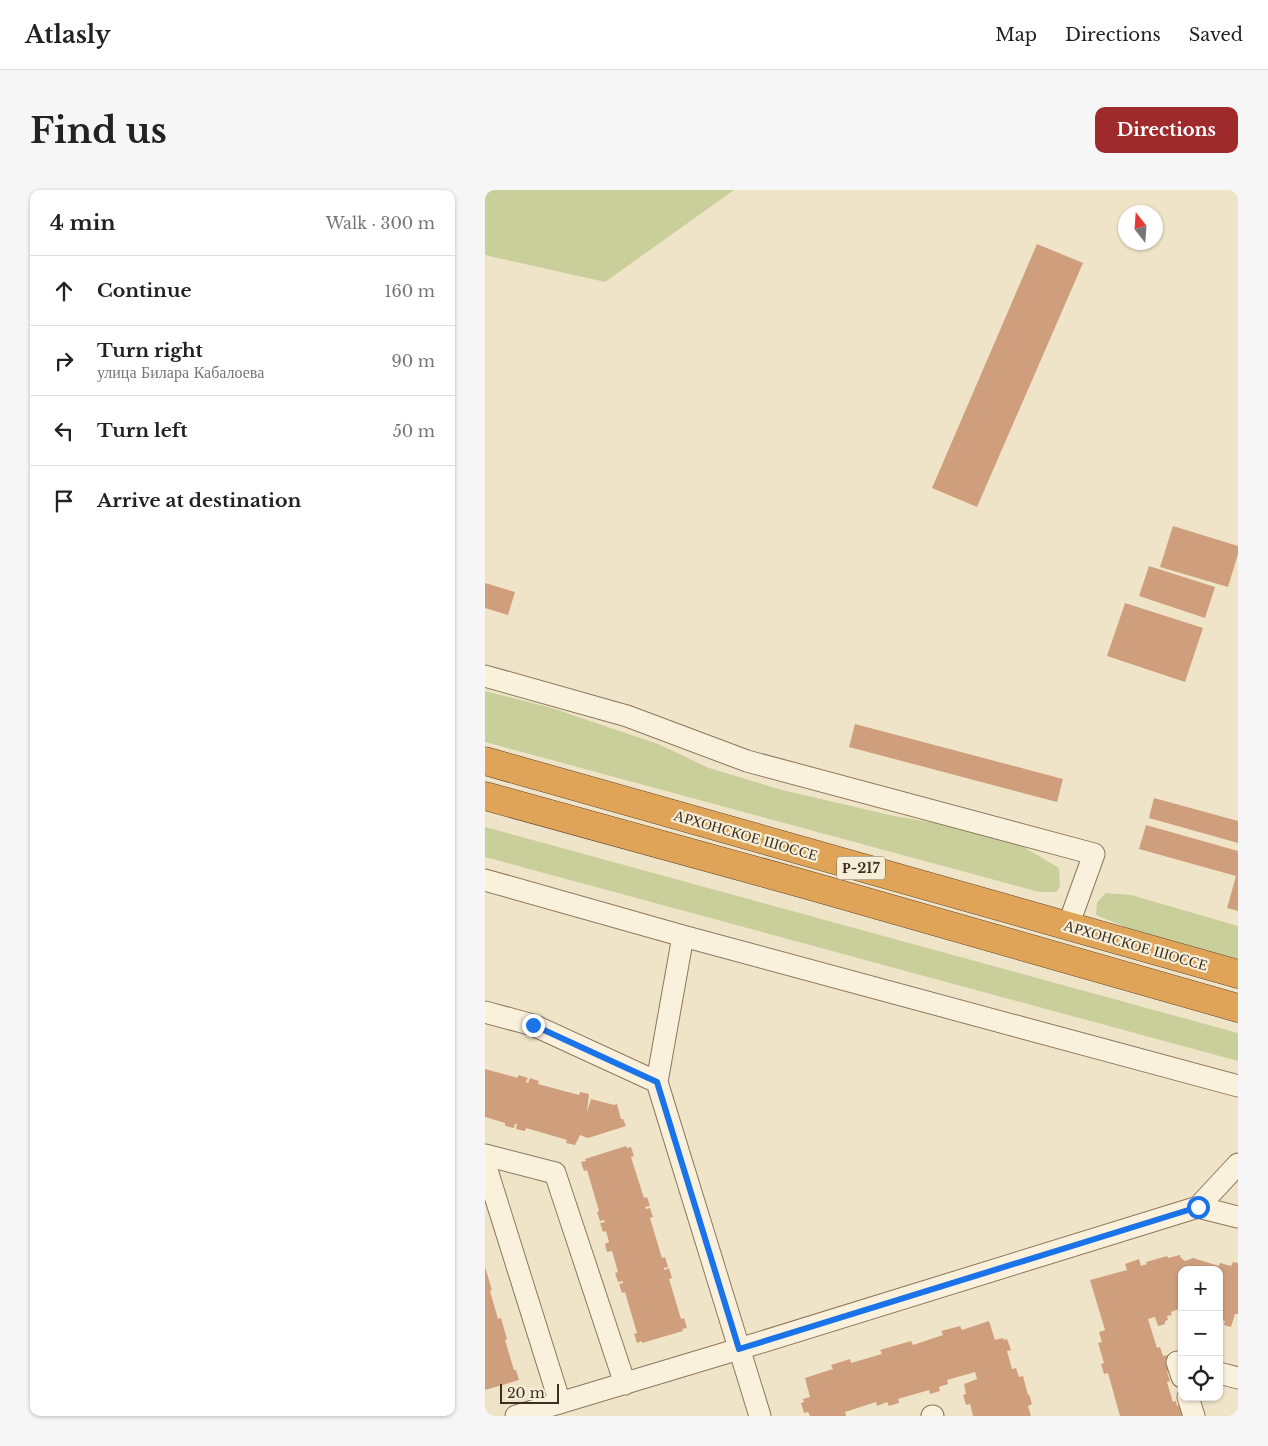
<!DOCTYPE html>
<meta charset="utf-8">
<style>
:root{--surface:#fff;--page:#f6f6f6;--text:#222;--muted:#767676;--line:#e0e0e0;--accent:#9e2a2b}
body{margin:0;font-family:"Libre Baskerville",serif;background:var(--page);color:var(--text)}
.controls{position:absolute;right:15px;bottom:15px;display:grid;overflow:hidden;border-radius:10px;box-shadow:0 1px 4px #0004}
.controls button{width:45px;height:45px;display:grid;place-items:center;padding:0;border:0;border-bottom:1px solid var(--line);background:var(--surface);color:var(--text);font:25px sans-serif}
.compass{position:absolute;left:633px;top:15px;width:45px;height:45px;border-radius:50%;background:var(--surface);box-shadow:0 1px 4px #0004;rotate:343deg}
.scale{position:absolute;left:15px;bottom:12px;width:59px;box-sizing:border-box;padding-left:5px;border:2px solid #3d2e20;border-top:0;font-size:14px;line-height:18px;white-space:nowrap;color:#3d2e20;-webkit-text-stroke:4px #f7eed8;paint-order:stroke}
.stop{position:absolute;width:15px;height:15px;margin:-11px;border:4px solid #1a73e8;border-radius:50%;background:#fff}
.stop.end{background:#1a73e8;border-color:#fff;box-shadow:0 1px 5px #0008}
.list{margin:0;padding:0;list-style:none}
h2{display:flex;justify-content:space-between;align-items:center;height:65px;margin:0;padding:0 20px;font-size:21px}
h2 small{font-size:16px;font-weight:400;color:var(--muted)}
.list li{display:grid;grid-template-columns:32px 1fr auto;gap:15px;align-items:center;box-sizing:border-box;height:70px;padding:0 20px;border-top:1px solid var(--line)}
.list b{display:block;font-size:19px;white-space:nowrap}
.list p{margin:0;font-size:16px;white-space:nowrap;color:var(--muted)}
.list em{font-size:16px;font-style:normal;color:var(--muted)}
.icon{flex:none;width:28px;height:28px;fill:none;stroke:currentColor;stroke-width:2;stroke-linecap:round;stroke-linejoin:round}
.map{position:relative;flex:none;width:753px;height:1226px;overflow:hidden;border-radius:10px}
header{display:flex;align-items:center;gap:30px;box-sizing:border-box;height:70px;padding:0 25px;background:var(--surface);border-bottom:1px solid var(--line)}
header strong{font-size:24px}
nav{display:flex;gap:28px;margin-inline-start:auto;font-size:18px}
.intro{display:flex;align-items:center;justify-content:space-between;box-sizing:border-box;height:120px;padding:0 30px}
h1{margin:0;font-size:35px}
.button{padding:12px 22px;border-radius:10px;background:var(--accent);color:#fff;font-size:18px;font-weight:700}
main{display:flex;gap:30px;padding:0 30px}
aside{flex:1;background:var(--surface);border-radius:10px;box-shadow:0 1px 4px #0004}
.map>svg:first-child{display:block}
.green{fill:#c9cf9b}
.building{fill:#cf9f7d}
.lines{fill:none;stroke-linecap:round;stroke-linejoin:round}
.minor-casing{stroke:#8d765c;stroke-width:23}
.highway-casing{stroke:#5b4430;stroke-width:29}
.minor{stroke:#faf1dc;stroke-width:21}
.highway{stroke:#e0a458;stroke-width:28}
.route{stroke:#1a73e8;stroke-width:6}
.labels{text-anchor:middle;dominant-baseline:central;stroke-width:4.5;stroke-linejoin:round;paint-order:stroke}
.shield{fill:#f7eed8;stroke:#756857;stroke-width:1}
.shield-label{font-size:14px;font-weight:bold;fill:#3d2e20}
.street-label{font-size:15px;fill:#3d2e20;stroke:#f7eed8}
</style>
<header>
<strong>Atlasly</strong>
<nav><a>Map</a><a>Directions</a><a>Saved</a></nav>
</header>
<div class="intro"><h1>Find us</h1><a class="button">Directions</a></div>
<main>
<aside>
<h2>4 min<small>Walk · 300 m</small></h2>
<ul class="list">
<li><svg class="icon" aria-label="ahead" viewBox="0 0 24 24"><path d="M12 20V5M6 11l6-6 6 6"/></svg><div><b>Continue</b></div><em>160 m</em></li>
<li><svg class="icon" aria-label="right" viewBox="0 0 24 24"><path d="M7 20v-9h11M14 6l5 5-5 5"/></svg><div><b>Turn right</b><p>улица Билара Кабалоева</p></div><em>90 m</em></li>
<li><svg class="icon" aria-label="left" viewBox="0 0 24 24"><path d="M17 20v-9H6M10 6l-5 5 5 5"/></svg><div><b>Turn left</b></div><em>50 m</em></li>
<li><svg class="icon" aria-label="arrive" viewBox="0 0 24 24"><path d="M6 21V4h12l-3 4 3 4H6"/></svg><div><b>Arrive at destination</b></div></li>
</ul>
</aside>
<div class="map">
<svg width="753" height="1226" viewBox="0 0 753 1226">
<rect width="100%" height="100%" fill="#f0e4c8"/>
<!-- green -->
<path class="green" d="M 0,0 L 249,0 L 120,92 L 0,65 Z
M 0,501 L 67,518 L 173,554 L 224,578 L 297,600 L 409,626 L 468,636 L 537,656 L 574,678 L 575,697 L 571,702 L 554,702 L 0,552 Z
M 0,637 L 753,843 L 753,871 L 0,667 Z
M 621,703 L 646,705 L 753,736 L 753,772 L 645,739 L 611,725 L 612,712 Z"/>
<!-- building -->
<path class="building" d="M 552,54 L 598,73 L 492,317 L 447,298 Z
M 688,336 L 753,356 L 753,364 L 743,397 L 675,377 Z
M 664,376 L 730,397 L 720,428 L 654,406 Z
M 0,393 L 30,402 L 23,425 L 0,418 Z
M 640,413 L 718,438 L 700,492 L 622,466 Z
M 370,534 L 578,589 L 572,612 L 364,557 Z
M 669,608 L 753,631 L 753,653 L 664,628 Z
M 661,635 L 753,661 L 753,721 L 742,718 L 751,686 L 654,659 Z
M 0,879 L 33,888 L 33,885 L 43,888 L 41,892 L 43,893 L 45,888 L 54,891 L 53,894 L 94,905 L 95,902 L 104,904 L 102,922 L 106,909 L 129,915 L 132,914 L 136,929 L 138,929 L 141,936 L 103,948 L 95,945 L 90,955 L 81,953 L 82,950 L 41,938 L 40,941 L 31,939 L 32,934 L 30,934 L 29,938 L 20,936 L 20,933 L 0,927 Z
M 141,956 L 142,958 L 146,957 L 149,966 L 146,967 L 159,1008 L 162,1007 L 165,1016 L 160,1017 L 161,1019 L 165,1018 L 168,1027 L 165,1028 L 177,1068 L 180,1067 L 183,1077 L 179,1078 L 179,1080 L 184,1078 L 187,1088 L 184,1089 L 196,1129 L 199,1128 L 202,1138 L 197,1139 L 198,1141 L 157,1153 L 157,1151 L 152,1153 L 149,1144 L 152,1143 L 140,1102 L 137,1103 L 134,1094 L 138,1093 L 138,1091 L 133,1092 L 130,1083 L 133,1082 L 127,1061 L 122,1062 L 120,1054 L 124,1052 L 121,1041 L 118,1042 L 115,1033 L 120,1032 L 119,1030 L 115,1031 L 112,1022 L 114,1021 L 102,980 L 99,981 L 96,972 L 101,971 L 100,969 Z
M 695,1065 L 696,1068 L 700,1071 L 708,1068 L 734,1076 L 735,1073 L 746,1076 L 748,1072 L 753,1073 L 753,1124 L 750,1124 L 746,1137 L 739,1135 L 740,1131 L 736,1130 L 737,1127 L 734,1126 L 734,1080 L 697,1080 L 697,1118 L 686,1122 L 687,1125 L 682,1126 L 683,1130 L 680,1131 L 680,1134 L 673,1136 L 670,1127 L 663,1129 L 672,1158 L 675,1157 L 678,1166 L 683,1165 L 687,1180 L 682,1182 L 685,1191 L 682,1192 L 688,1212 L 691,1211 L 692,1216 L 697,1214 L 701,1226 L 635,1226 L 623,1183 L 619,1184 L 616,1174 L 619,1173 L 613,1153 L 617,1152 L 614,1142 L 620,1140 L 605,1090 L 642,1080 L 640,1074 L 654,1069 L 656,1076 L 662,1074 L 661,1072 L 682,1066 L 683,1068 Z
M 0,1077 L 7,1100 L 5,1101 L 13,1129 L 16,1128 L 22,1149 L 20,1150 L 29,1180 L 31,1180 L 34,1190 L 0,1200 Z
M 504,1131 L 510,1150 L 518,1148 L 519,1150 L 522,1149 L 526,1160 L 522,1161 L 527,1179 L 531,1178 L 534,1187 L 538,1186 L 543,1205 L 544,1204 L 547,1214 L 543,1216 L 546,1226 L 488,1226 L 485,1214 L 481,1215 L 478,1205 L 481,1204 L 479,1194 L 492,1189 L 490,1182 L 462,1190 L 463,1194 L 454,1197 L 455,1201 L 445,1204 L 444,1200 L 413,1209 L 414,1213 L 404,1216 L 402,1212 L 392,1216 L 391,1212 L 360,1222 L 361,1226 L 325,1226 L 323,1222 L 319,1223 L 316,1213 L 319,1212 L 318,1209 L 325,1207 L 320,1188 L 348,1179 L 346,1175 L 365,1169 L 366,1173 L 397,1164 L 395,1160 L 426,1151 L 428,1155 L 458,1145 L 456,1141 L 475,1136 L 477,1140 Z"/>
<g class="lines">
<!-- minor casing -->
<g class="minor-casing">
<path id="minor" d="M 0,486 L 142,526 L 262,571 L 609,664 L 583,736
M 0,690 L 198,746 L 753,896
M 198,746 L 172,892 L 275,1226
M 0,822 L 48,835 L 172,892
M 0,965 L 70,983 L 140,1194
M 0,974 L 75,1213
M 713,1017 L 753,974
M 697,1173 L 692,1172 L 697,1187
M 734,1183 L 753,1188
M 703,1207 L 709,1226
M 31,1226 L 254,1159 L 713,1017 L 753,1027
M 447,1226 L 448,1226"/>
</g>
<!-- highway casing -->
<g class="highway-casing">
<path id="highway" d="M 0,571 L 753,784
M 0,606 L 319,694 L 753,818"/>
</g>
<!-- minor -->
<use href="#minor" class="minor"/>
<!-- highway -->
<use href="#highway" class="highway"/>
</g>
<g class="lines">
<!-- route -->
<path class="route" d="M 48,835 L 172,892 L 254,1159 L 713,1017"/>
</g>
<g class="labels">
<!-- shield labels -->
<rect class="shield" x="352" y="666.5" width="48" height="23" rx="4"/>
<g class="shield-label">
<text x="376" y="678">Р-217</text>
</g>
<!-- street labels -->
<g class="street-label">
<text transform="translate(261 645) rotate(16)">АРХОНСКОЕ ШОССЕ</text>
<text transform="translate(651 755) rotate(16)">АРХОНСКОЕ ШОССЕ</text>
</g>
</g>
</svg>
<div class="controls">
<button>+</button>
<button>−</button>
<button><svg class="icon" aria-label="locate" viewBox="0 0 24 24"><circle cx="12" cy="12" r="6"/><path d="M12 2v4M12 18v4M2 12h4M18 12h4"/></svg></button>
</div>
<svg class="compass" viewBox="-18 -18 36 36"><path d="M0-13l5 13h-10z" fill="#e53935"/><path d="M0 13l5-13h-10z" fill="#767676"/></svg>
<div class="scale">20 m</div>
<div class="stop" style="left:713px;top:1017px"></div>
<div class="stop end" style="left:48px;top:835px"></div>
</div>
</main>
